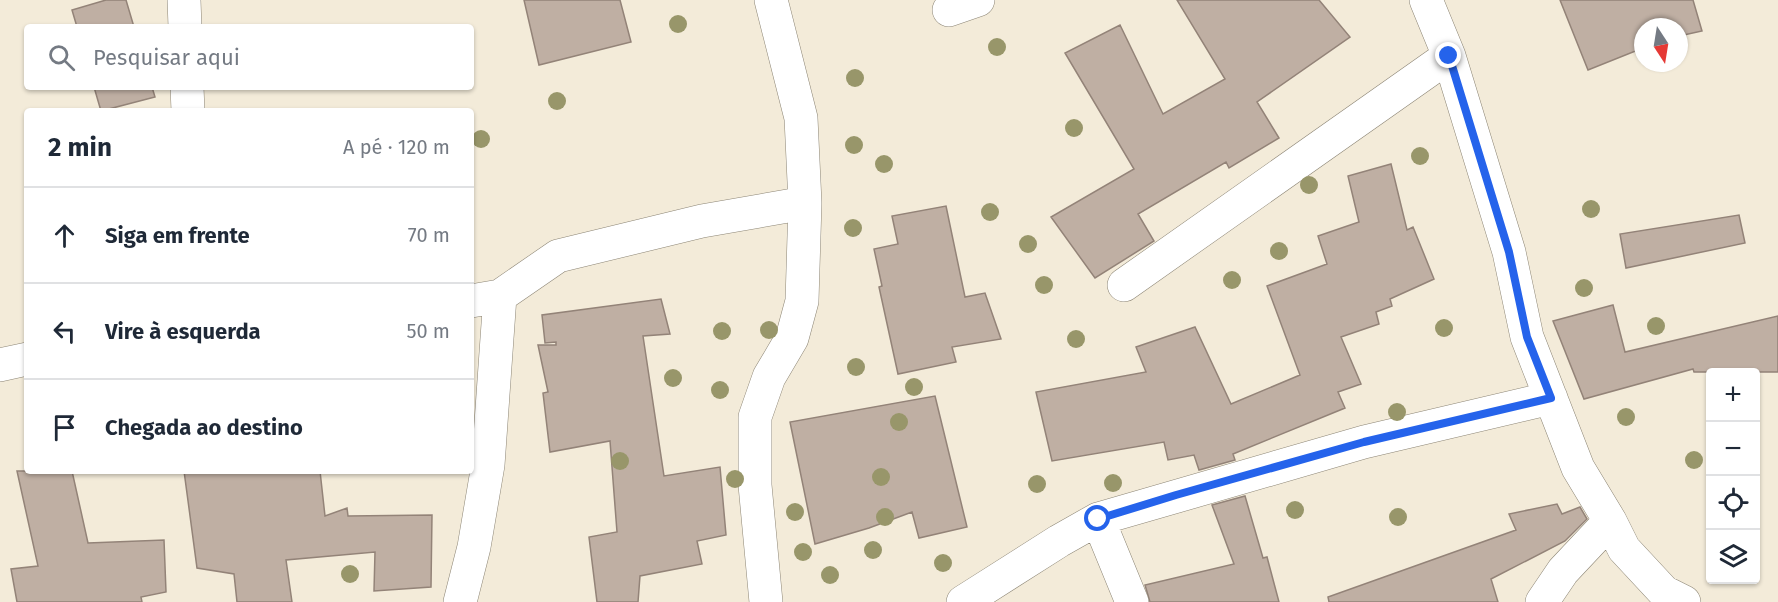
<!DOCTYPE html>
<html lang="pt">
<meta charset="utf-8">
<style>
:root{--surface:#fff;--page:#f2f2f3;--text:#1f2937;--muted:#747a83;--line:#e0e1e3}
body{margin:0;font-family:"Fira Sans",sans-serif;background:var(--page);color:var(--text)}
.controls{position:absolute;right:18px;bottom:18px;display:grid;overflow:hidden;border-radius:6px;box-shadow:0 2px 4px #0004}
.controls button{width:54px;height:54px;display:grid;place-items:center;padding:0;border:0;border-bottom:2px solid var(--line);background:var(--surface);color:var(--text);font:30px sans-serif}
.compass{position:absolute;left:1634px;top:18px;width:54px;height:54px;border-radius:50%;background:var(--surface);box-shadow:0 2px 4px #0004;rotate:168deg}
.stop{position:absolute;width:18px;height:18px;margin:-14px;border:4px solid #2563eb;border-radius:50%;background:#fff}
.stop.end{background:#2563eb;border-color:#fff;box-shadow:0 2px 6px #0008}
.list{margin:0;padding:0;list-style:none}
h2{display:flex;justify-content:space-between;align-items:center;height:78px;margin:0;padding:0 24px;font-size:26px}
h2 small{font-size:20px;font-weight:400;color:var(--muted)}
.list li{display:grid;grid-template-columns:39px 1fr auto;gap:18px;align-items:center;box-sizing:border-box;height:96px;padding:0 24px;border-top:2px solid var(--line)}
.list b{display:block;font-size:22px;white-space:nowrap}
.list em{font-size:20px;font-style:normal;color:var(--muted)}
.icon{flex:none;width:33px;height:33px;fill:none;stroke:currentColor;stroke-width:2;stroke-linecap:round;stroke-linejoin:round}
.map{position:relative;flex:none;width:1778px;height:602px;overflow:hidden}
.search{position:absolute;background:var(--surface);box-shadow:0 2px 4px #0004;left:24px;top:24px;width:450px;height:66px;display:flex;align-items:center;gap:15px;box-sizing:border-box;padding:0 21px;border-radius:6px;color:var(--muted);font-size:22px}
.panel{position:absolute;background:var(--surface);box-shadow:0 2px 4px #0004;left:24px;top:108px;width:450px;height:366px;border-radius:6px}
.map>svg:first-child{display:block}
.building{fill:#bfafa3;stroke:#938378;stroke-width:1.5}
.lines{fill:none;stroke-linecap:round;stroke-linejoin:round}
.minor-casing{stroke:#8c8575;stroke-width:34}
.minor{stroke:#fff;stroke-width:33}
.tree{fill:#98966a}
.route{stroke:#2563eb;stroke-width:8}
</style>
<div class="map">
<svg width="1778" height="602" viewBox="0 0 1778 602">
<rect width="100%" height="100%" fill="#f3ebd9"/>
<!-- building -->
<path class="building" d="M 106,0 L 126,0 L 134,27 L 77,27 L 72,10 Z
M 524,0 L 620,0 L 631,42 L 539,65 Z
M 1177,0 L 1319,0 L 1350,37 L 1257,102 L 1279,138 L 1229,168 L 1226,162 L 1138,214 L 1154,241 L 1095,278 L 1051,217 L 1134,169 L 1065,53 L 1120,25 L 1163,114 L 1225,79 Z
M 1560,0 L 1693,0 L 1702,31 L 1679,36 L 1679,27 L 1643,27 L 1643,48 L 1588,70 Z
M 94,87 L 152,87 L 155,97 L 101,111 Z
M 1391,164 L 1407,230 L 1413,227 L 1434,279 L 1390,299 L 1392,306 L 1376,312 L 1379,324 L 1341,337 L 1361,384 L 1338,392 L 1345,408 L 1233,454 L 1235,460 L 1199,470 L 1194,455 L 1168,460 L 1164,442 L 1052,461 L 1036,392 L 1146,372 L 1136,347 L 1195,327 L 1231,404 L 1300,375 L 1267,286 L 1327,264 L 1318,236 L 1359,222 L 1348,176 Z
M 946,206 L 965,297 L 985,293 L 1001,339 L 952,347 L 956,362 L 898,374 L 879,287 L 882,286 L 874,249 L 898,244 L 892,216 Z
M 1739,215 L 1745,243 L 1626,268 L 1620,234 Z
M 661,299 L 670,334 L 643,336 L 664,476 L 720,467 L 726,535 L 697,541 L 702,564 L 640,576 L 638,602 L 597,602 L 589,537 L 617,532 L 610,441 L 550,452 L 543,393 L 548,392 L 538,345 L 556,345 L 556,342 L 545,343 L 542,315 Z
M 1613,305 L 1625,352 L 1778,316 L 1778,372 L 1694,372 L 1693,369 L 1584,399 L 1553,321 Z
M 935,396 L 967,527 L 919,538 L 912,512 L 869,528 L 815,544 L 790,422 Z
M 17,471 L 72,471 L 88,543 L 164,540 L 166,592 L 141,597 L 142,602 L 17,602 L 11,569 L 38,566 Z
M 184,471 L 320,471 L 325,516 L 347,508 L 348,516 L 432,515 L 431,587 L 374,591 L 375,552 L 286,560 L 292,602 L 237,602 L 234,574 L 197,568 Z
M 1245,496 L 1263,558 L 1267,557 L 1279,602 L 1150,602 L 1145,585 L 1234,564 L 1212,505 Z
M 1557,504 L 1562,514 L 1580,507 L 1587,519 L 1565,541 L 1491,579 L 1498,602 L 1329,602 L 1328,597 L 1516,530 L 1509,514 Z"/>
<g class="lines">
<!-- minor casing -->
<g class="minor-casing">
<path id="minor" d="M 184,0 L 185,27
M 1426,0 L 1449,56 L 1509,252 L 1527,337 L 1578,468 L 1610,521 L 1624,549 L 1664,592 L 1684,602
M 949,10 L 978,0
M 187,87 L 188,111
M 1124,285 L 1449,56
M 471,301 L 500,296 L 558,256 L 702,221 L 805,203
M 0,365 L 27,359
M 1098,519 L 1132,602
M 460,602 L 474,547 L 488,465 L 500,296
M 766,602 L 755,485 L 755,417 L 769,377 L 792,338 L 802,301 L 805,203 L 801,118 L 771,0
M 963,602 L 1059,541 L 1098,519 L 1364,442 L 1551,398
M 1542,602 L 1563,571 L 1610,521"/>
</g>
<!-- minor -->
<use href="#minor" class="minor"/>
</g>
<!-- trees -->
<g class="tree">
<circle cx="678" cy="24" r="9"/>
<circle cx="997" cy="47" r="9"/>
<circle cx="855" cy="78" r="9"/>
<circle cx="557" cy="101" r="9"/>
<circle cx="1074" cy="128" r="9"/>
<circle cx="481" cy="139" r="9"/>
<circle cx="854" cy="145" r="9"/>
<circle cx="1420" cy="156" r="9"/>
<circle cx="884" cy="164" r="9"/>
<circle cx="1309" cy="185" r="9"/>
<circle cx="1591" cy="209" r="9"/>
<circle cx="990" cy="212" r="9"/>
<circle cx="853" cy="228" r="9"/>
<circle cx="1028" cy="244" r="9"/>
<circle cx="1279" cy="251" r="9"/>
<circle cx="1232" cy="280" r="9"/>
<circle cx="1044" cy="285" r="9"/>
<circle cx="1584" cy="288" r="9"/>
<circle cx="1656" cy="326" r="9"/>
<circle cx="1444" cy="328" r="9"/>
<circle cx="769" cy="330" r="9"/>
<circle cx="722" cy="331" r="9"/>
<circle cx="1076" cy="339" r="9"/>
<circle cx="856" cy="367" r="9"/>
<circle cx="673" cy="378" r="9"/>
<circle cx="914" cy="387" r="9"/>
<circle cx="720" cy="390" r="9"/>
<circle cx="1397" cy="412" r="9"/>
<circle cx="1626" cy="417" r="9"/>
<circle cx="899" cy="422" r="9"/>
<circle cx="1694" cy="460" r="9"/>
<circle cx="620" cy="461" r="9"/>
<circle cx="881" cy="477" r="9"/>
<circle cx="735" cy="479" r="9"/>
<circle cx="1113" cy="483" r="9"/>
<circle cx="1037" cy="484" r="9"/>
<circle cx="1295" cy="510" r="9"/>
<circle cx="795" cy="512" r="9"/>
<circle cx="885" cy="517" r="9"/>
<circle cx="1398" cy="517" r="9"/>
<circle cx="873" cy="550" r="9"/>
<circle cx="803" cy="552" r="9"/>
<circle cx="943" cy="563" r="9"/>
<circle cx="350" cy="574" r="9"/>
<circle cx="830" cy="575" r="9"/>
</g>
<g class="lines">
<!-- route -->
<path class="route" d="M 1098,519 L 1176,495 L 1364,442 L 1551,398 L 1527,337 L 1509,252 L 1449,56"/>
</g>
</svg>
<div class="controls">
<button>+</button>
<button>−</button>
<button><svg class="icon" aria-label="locate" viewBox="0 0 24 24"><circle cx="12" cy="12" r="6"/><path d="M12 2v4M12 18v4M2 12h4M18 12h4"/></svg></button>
<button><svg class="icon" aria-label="layers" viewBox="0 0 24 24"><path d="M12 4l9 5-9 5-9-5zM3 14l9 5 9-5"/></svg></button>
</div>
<svg class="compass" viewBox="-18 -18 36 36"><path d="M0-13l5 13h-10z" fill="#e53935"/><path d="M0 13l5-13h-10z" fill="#747a83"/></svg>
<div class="stop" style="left:1098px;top:519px"></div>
<div class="stop end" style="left:1449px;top:56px"></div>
<div class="search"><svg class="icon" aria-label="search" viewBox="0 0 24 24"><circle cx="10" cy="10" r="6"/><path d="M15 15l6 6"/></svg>Pesquisar aqui</div>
<section class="panel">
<h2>2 min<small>A pé · 120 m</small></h2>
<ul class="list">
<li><svg class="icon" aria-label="ahead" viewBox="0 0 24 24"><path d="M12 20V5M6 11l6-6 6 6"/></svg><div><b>Siga em frente</b></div><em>70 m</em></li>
<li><svg class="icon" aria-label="left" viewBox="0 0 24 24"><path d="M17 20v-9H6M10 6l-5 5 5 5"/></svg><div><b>Vire à esquerda</b></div><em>50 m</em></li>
<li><svg class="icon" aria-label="arrive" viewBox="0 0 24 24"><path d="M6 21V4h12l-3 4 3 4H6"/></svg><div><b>Chegada ao destino</b></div></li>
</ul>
</section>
</div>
